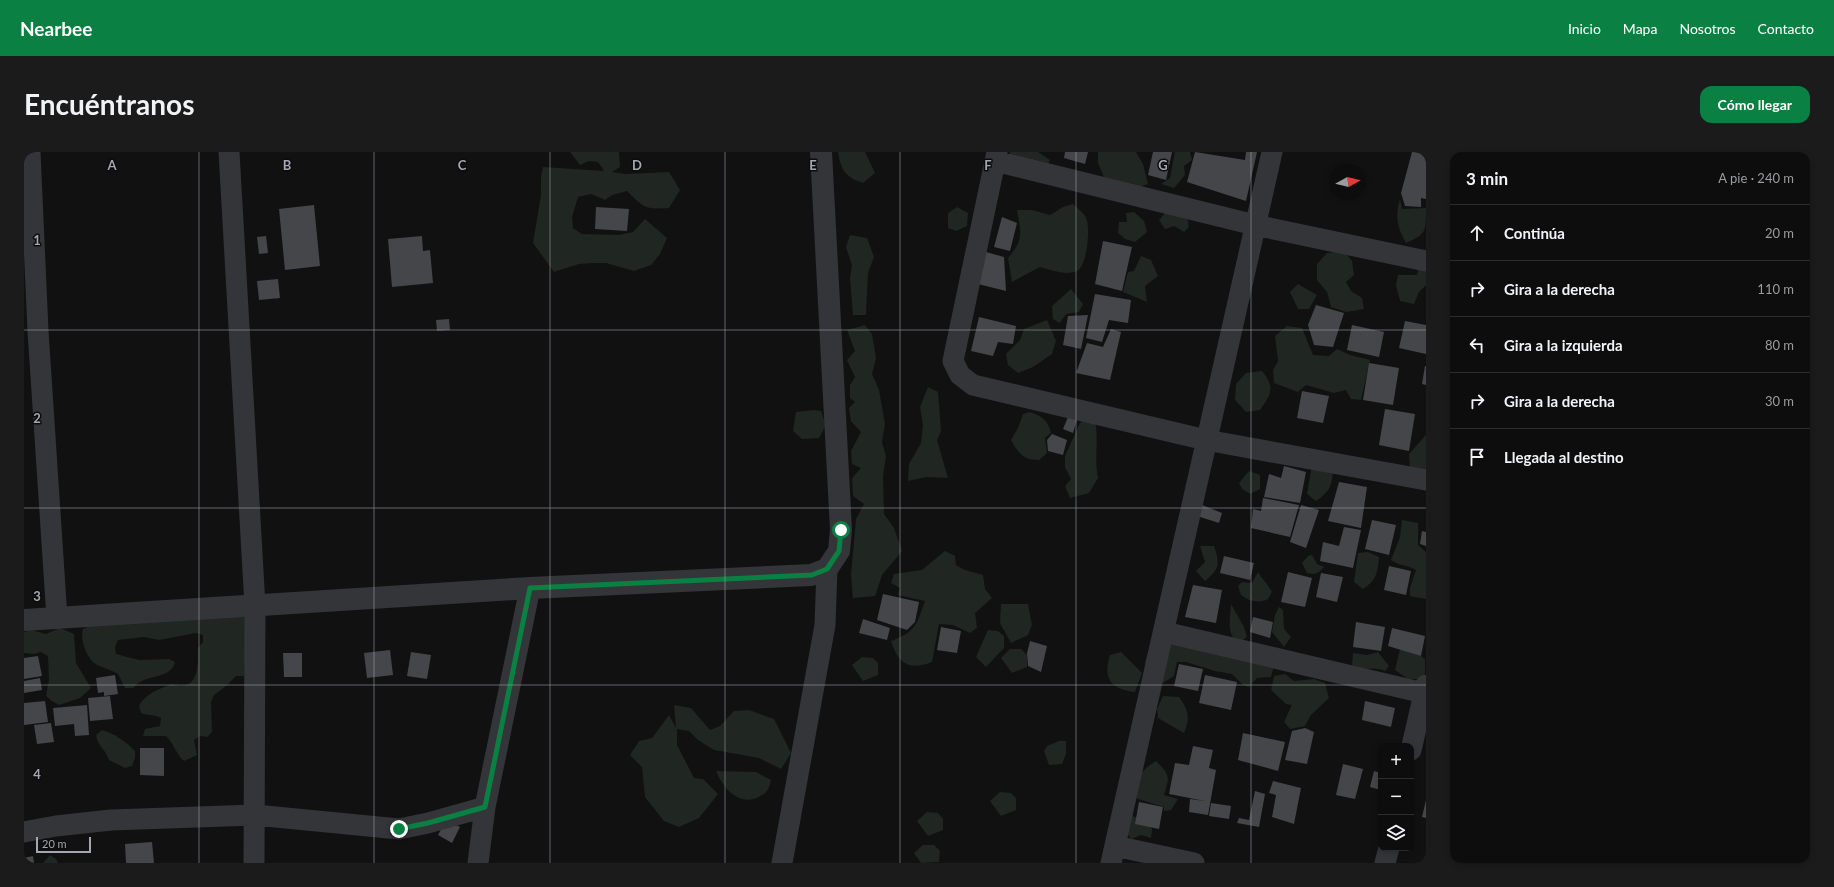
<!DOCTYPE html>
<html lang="es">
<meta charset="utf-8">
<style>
:root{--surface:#0d0d0e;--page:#1b1b1c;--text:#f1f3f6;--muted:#9a9c9e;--line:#2d2d2e;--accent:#0b8043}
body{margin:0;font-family:Lato,sans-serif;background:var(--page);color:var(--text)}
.controls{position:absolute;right:12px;bottom:12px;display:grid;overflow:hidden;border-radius:8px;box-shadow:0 2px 6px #0003}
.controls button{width:36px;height:36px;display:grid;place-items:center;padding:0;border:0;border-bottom:1px solid var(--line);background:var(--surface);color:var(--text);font:20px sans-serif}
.compass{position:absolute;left:1306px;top:12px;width:36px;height:36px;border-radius:50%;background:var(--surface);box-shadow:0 2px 6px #0003;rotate:82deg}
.scale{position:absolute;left:12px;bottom:10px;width:55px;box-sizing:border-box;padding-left:4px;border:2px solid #a3a7b1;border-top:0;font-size:11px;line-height:14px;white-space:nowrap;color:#a3a7b1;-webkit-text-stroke:3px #0c0c0d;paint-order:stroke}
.stop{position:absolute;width:12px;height:12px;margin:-9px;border:3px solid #0b8043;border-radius:50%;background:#fff}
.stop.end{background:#0b8043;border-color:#fff;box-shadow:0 1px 4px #0008}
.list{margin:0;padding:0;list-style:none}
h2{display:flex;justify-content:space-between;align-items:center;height:52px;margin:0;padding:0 16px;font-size:17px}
h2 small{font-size:13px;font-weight:400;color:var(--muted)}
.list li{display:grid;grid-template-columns:26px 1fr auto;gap:12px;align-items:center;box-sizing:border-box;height:56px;padding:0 16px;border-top:1px solid var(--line)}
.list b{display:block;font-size:15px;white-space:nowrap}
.list em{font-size:13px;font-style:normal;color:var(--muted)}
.icon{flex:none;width:22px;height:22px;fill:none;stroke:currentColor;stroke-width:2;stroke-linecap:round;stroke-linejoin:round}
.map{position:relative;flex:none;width:1402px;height:711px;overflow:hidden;border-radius:12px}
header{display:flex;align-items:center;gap:24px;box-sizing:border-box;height:56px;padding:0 20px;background:var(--accent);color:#fff}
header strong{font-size:19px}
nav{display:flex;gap:22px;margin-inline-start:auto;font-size:14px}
.intro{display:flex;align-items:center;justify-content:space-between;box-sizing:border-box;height:96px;padding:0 24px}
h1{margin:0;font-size:28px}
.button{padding:10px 18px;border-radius:12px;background:var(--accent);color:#fff;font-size:14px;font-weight:700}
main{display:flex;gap:24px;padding:0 24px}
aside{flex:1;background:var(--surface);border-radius:12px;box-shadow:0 2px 6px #0003}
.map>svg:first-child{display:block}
.green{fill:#202621}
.building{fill:#45464a}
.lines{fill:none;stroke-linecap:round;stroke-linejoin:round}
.minor{stroke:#343539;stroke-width:21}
.tertiary{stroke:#343539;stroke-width:22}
.route{stroke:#0b8043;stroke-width:5}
.grid{fill:none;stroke:#a3a7b1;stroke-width:1;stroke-opacity:0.55}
.grid-label{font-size:13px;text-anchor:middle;font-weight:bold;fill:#a3a7b1;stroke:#0c0c0d;stroke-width:3;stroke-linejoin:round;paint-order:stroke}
</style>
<header>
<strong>Nearbee</strong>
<nav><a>Inicio</a><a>Mapa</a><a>Nosotros</a><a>Contacto</a></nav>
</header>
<div class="intro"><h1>Encuéntranos</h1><a class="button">Cómo llegar</a></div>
<main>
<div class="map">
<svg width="1402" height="711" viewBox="0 0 1402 711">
<rect width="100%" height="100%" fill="#111112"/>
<!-- green -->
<path class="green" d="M 546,0 L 595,0 L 596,15 L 588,20 L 601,22 L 645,20 L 656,38 L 645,56 C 621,58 619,55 603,39 L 588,43 L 581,48 L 567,42 L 554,45 L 548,65 L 549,76 L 558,82 L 595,83 L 609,80 L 621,67 L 643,86 L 636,102 L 627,113 L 610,119 L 582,111 L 569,111 L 555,112 L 530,120 L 509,91 L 517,43 L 517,25 L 519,15 L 580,19 L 574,10 L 565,9 L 556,13 Z
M 814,0 L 841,0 L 851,21 L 839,31 C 821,25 817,18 814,0 Z
M 985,0 L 1014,0 L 1026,8 L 1020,20 L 988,4 Z
M 1074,0 L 1112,0 L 1119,12 L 1124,32 L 1115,35 L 1080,25 L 1074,11 Z
M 1151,0 L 1166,0 L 1168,8 L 1160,14 L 1161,23 L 1150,36 L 1137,32 L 1146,26 Z
M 1376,47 L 1378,57 L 1402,56 C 1402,81 1402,82 1382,91 C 1373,75 1371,64 1376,47 Z
M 1049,52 C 1054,57 1062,62 1063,69 C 1066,79 1063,114 1053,119 C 1042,124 1027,118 1016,115 L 988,130 L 984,106 C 1000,87 997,82 993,58 L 1008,58 L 1026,63 L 1039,55 Z
M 933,55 L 944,61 L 943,74 L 932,79 L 924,76 L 924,61 Z
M 1110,60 L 1120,69 L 1123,80 L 1111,90 L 1101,87 L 1094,81 L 1095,70 L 1103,70 L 1102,61 Z
M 1142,60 L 1163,64 L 1165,75 L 1160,80 L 1150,74 L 1141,77 L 1135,68 Z
M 826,83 L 843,86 L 850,105 L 844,121 L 842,163 L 829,163 L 826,126 L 828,113 L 822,95 Z
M 1320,99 L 1328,109 L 1330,123 L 1322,130 L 1327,139 L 1338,146 L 1340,157 L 1322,160 L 1307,155 L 1303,140 L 1293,128 L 1293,112 L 1303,101 Z
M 1117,104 L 1127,108 L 1134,124 L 1121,134 L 1123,150 L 1099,140 L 1104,120 L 1110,119 Z
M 1395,114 L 1402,116 L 1402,133 L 1395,140 L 1390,152 L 1376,149 L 1372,133 L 1374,123 L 1393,123 Z
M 1274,132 L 1293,143 L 1285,157 L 1274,157 L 1266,140 Z
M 1047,137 L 1059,152 L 1055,160 L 1042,162 L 1036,171 L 1029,167 L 1028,154 Z
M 1023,168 L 1032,189 L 1028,202 L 1009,215 L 994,221 L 984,213 L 982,202 L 996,188 L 1000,177 Z
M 841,173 L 848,182 L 852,206 L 848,222 L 855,238 L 861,272 L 858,290 L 862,304 L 859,325 L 860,362 L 870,376 L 878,399 L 858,423 L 851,444 L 829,446 L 827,423 L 832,367 L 840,352 L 829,344 L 828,326 L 837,316 L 828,312 L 827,299 L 837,280 L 827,269 L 825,256 L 831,250 L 826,246 L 826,233 L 831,225 L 823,208 L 831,199 L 823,178 Z
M 1263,174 L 1278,176 L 1289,203 L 1305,204 L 1313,197 L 1326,203 L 1346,208 L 1337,248 L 1327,247 L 1322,238 L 1310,241 L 1282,233 L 1274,240 L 1250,231 L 1249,218 L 1254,209 L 1251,184 Z
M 1238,219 C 1251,235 1248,242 1236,258 L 1222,260 L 1211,248 L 1212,232 L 1222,221 Z
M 904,235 L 914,240 L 917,279 L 913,288 L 924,326 L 902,325 L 884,329 L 885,312 L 897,291 L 899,273 L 896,255 Z
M 790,258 L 797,259 L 802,273 L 795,286 L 778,287 L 769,279 L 772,260 Z
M 1006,260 C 1019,265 1024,268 1027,281 L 1021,286 L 1023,301 L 1015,308 C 999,308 995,302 987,288 L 994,276 L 999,262 Z
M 1064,266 L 1071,269 C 1075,288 1070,307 1074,326 L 1065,341 L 1046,346 L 1041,334 L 1047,327 L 1041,315 L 1041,304 L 1056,271 Z
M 1402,283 L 1402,317 L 1397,318 L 1386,317 L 1385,302 Z
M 1288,313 L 1309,317 C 1308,333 1307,339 1292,349 L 1283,342 Z
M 1225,319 L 1236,323 L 1236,337 L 1226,342 L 1218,337 L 1215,331 Z
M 1378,368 L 1394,371 L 1394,393 L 1402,400 L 1402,447 L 1386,444 L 1386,436 L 1392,418 C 1382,412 1378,415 1367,408 L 1376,385 Z
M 1176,394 L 1190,394 C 1196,411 1196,417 1181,429 L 1172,419 L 1181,410 Z
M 921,399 L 931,404 L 932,413 C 940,419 949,420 959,423 L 961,437 L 968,446 L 951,461 L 953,476 L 946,481 L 929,473 L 915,472 L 908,510 C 885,519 874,512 867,489 C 893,479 892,473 901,449 L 874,443 L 876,436 L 867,431 L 870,422 L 898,418 Z
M 1344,400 L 1355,405 C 1354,420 1352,429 1339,437 L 1330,430 L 1334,401 Z
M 1288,403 L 1293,412 L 1300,415 C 1294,422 1292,423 1283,421 L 1278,411 L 1284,404 Z
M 1234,420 C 1238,427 1244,432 1248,440 L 1244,447 C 1234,452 1225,449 1217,443 L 1214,434 L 1218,430 L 1228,431 Z
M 977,452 L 1004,452 L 1008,473 L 1004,483 L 987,491 L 976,471 Z
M 1207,452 L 1220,475 L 1223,485 L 1215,491 C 1202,483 1206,467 1207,452 Z
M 1255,455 L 1259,458 L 1260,477 L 1267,485 L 1260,495 L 1248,480 L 1251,463 Z
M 218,463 L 223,469 L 220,524 L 212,524 L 202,534 L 190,543 L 187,550 L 188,580 L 183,585 L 176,584 L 170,588 L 173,603 L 160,609 C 152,602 150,592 142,584 L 119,584 L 121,577 L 136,574 L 137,566 C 130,562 124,564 117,561 L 115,554 C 122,541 135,537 148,532 C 175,541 174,514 174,496 L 179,490 L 179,483 L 172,481 L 135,488 L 120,485 L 94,488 L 91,495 L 92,502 L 115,508 L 145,507 L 151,510 C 146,529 123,520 109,536 L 101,536 L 94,522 C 87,518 80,516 73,513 C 62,507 56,487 59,477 L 67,473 Z
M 36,476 L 50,482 L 52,511 L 67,536 L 56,546 L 35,553 L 28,549 L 22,544 L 25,528 L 24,504 L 17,500 L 10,502 L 0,501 L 0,480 L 7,478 L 22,482 Z
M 964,478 L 974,479 L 980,484 L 980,496 L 962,515 L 952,505 Z
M 1130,487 L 1244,509 L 1249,517 L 1247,525 L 1233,526 L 1225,535 L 1219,533 L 1208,522 L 1191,519 L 1162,510 L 1153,510 L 1150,524 L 1139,531 C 1135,530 1129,529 1126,526 C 1115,517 1125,497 1130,487 Z
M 986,497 L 997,497 L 1003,503 L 1003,515 L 988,521 L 977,506 Z
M 1376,497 L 1397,504 L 1401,507 L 1401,521 L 1397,527 L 1384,527 L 1371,518 Z
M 1097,500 L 1118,521 L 1111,540 C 1086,537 1079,526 1086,503 Z
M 1354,500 L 1365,514 L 1361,519 C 1350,514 1339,520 1328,514 L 1329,501 L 1343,503 Z
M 838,505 L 849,506 L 854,511 L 854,523 L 839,529 L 828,513 Z
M 1261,522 L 1270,529 L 1290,527 L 1301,531 L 1305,546 L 1287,563 L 1281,574 L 1266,577 L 1260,570 L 1268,553 L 1262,552 L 1247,538 L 1250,524 Z
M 1139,544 L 1155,545 C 1164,557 1167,566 1160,581 L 1134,566 L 1133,557 Z
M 650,553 L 667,556 L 686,578 L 696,574 L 710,559 L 725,558 L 750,567 L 767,601 L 757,617 L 735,606 L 690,598 L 674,588 L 665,579 L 653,577 L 653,593 L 670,626 L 679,627 L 694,642 L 675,666 L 655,675 L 640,669 L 621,645 L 618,615 L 606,603 L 615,589 L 628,586 L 645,563 L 652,576 Z
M 78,578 C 89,581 103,590 111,599 L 111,606 L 108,614 L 101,616 L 85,608 C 82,597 73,594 72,583 Z
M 1035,589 L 1042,589 L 1042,602 L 1038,612 L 1025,613 L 1020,599 L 1023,594 Z
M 1132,609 C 1146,623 1146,624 1140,643 L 1154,647 L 1147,658 L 1140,659 L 1140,655 L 1114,647 L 1109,643 C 1114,625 1116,619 1132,609 Z
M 692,619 L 732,620 L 747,628 C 746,632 745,637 742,640 C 741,642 737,643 735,645 C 715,655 699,636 692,619 Z
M 976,640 L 987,641 L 992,646 L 992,658 L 977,664 L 966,649 Z
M 903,660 L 914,661 L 919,667 L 919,678 L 904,684 L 893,669 Z
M 1105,660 L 1110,665 L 1122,667 L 1128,677 L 1127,686 L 1117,683 L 1107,687 L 1102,680 Z
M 899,693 L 910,693 L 916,699 L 915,710 L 897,711 L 890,701 Z
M 26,703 L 32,707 L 34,711 L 19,711 Z"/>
<!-- building -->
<path class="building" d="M 1041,0 L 1064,0 L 1061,12 L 1040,6 Z
M 1129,0 L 1148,0 L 1142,28 L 1124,23 Z
M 1171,0 L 1221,8 L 1222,0 L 1233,0 L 1222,49 L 1163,30 Z
M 1388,0 L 1402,1 L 1402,47 L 1397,46 L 1397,55 L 1381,54 L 1377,41 Z
M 290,53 L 296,114 L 261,118 L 255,57 Z
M 572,55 L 605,57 L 603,79 L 571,77 Z
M 978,65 L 993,71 L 986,99 L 970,95 Z
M 242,84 L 244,101 L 235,102 L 233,85 Z
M 398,84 L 399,99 L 406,98 L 409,131 L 368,135 L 364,87 Z
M 1079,89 L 1108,95 L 1098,139 L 1071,132 Z
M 962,100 L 980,105 L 982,139 L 954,132 Z
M 254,127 L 256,146 L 235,148 L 233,129 Z
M 1071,142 L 1107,148 L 1104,171 L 1085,168 L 1078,190 L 1062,186 Z
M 1292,153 L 1320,161 L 1309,195 L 1290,193 L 1284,173 Z
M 1064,163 L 1057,197 L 1039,193 L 1044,164 Z
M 955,165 L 992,174 L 989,192 L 974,190 L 969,204 L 947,199 Z
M 425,167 L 426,178 L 413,179 L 412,168 Z
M 1381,169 L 1402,173 L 1402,202 L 1375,196 Z
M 1328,173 L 1360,180 L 1355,205 L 1323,198 Z
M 1087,177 L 1097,180 L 1086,228 L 1052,221 L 1063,191 L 1079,195 Z
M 1345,211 L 1375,216 L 1369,253 L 1339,248 Z
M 1401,214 L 1402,214 L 1402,233 L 1398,232 Z
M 1278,239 L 1305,244 L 1299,271 L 1273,266 Z
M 1361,257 L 1391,262 L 1385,299 L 1355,293 Z
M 1044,265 L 1053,267 L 1049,281 L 1039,277 Z
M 1028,282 L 1043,288 L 1039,303 L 1024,299 L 1023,288 Z
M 1260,314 L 1282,320 L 1276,351 L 1240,345 L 1245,322 L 1257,326 Z
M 1315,330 L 1343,335 L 1337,376 L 1304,369 Z
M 1239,346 L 1275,353 L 1266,385 L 1227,376 L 1229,357 L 1237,359 Z
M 1178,353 L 1198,361 L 1195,371 L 1173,364 Z
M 1277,353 L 1295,358 L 1282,396 L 1266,390 Z
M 1348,368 L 1372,373 L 1365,403 L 1341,397 Z
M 1320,375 L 1337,378 L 1329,416 L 1296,409 L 1299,390 L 1315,394 Z
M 1398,379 L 1402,380 L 1402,394 L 1396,392 Z
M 1200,404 L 1230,411 L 1226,428 L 1196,421 Z
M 1365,414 L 1387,419 L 1382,443 L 1360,438 Z
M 1264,420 L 1288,426 L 1281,455 L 1257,450 Z
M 1297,421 L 1319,425 L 1313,450 L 1292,445 Z
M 1169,433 L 1198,438 L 1192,471 L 1161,465 Z
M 859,442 L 895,450 L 891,470 L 883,478 L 853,468 Z
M 1229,465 L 1249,470 L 1246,486 L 1226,480 Z
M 839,467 L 866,476 L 863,488 L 835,481 Z
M 1332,470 L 1361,475 L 1357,499 L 1329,495 Z
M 917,475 L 937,479 L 933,501 L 913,498 Z
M 1368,476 L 1401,484 L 1397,504 L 1364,494 Z
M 1006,489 L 1023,494 L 1017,520 L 1004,514 L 1003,501 Z
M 366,498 L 369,523 L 343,526 L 340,501 Z
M 387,500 L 407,503 L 403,527 L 383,524 Z
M 259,501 L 278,501 L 278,525 L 260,525 Z
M 14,504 L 18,524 L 0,527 L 0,506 Z
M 1155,512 L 1179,517 L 1174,539 L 1150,534 Z
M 91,523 L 94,542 L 80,544 L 80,540 L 74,541 L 72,526 Z
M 1181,523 L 1213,530 L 1207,558 L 1175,551 Z
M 16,526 L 18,538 L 0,541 L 0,529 Z
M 86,544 L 89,567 L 66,569 L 64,546 Z
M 21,549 L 24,570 L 0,573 L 0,551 Z
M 1341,549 L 1371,556 L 1367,575 L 1338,568 Z
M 63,553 L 65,583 L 51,584 L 50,572 L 31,574 L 29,556 Z
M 27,571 L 30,590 L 13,592 L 10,573 Z
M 1281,576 L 1290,580 L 1283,612 L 1261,608 L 1268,579 Z
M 1219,581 L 1261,590 L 1254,619 L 1214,608 Z
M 1169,594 L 1189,598 L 1185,616 L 1192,618 L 1184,663 L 1165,660 L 1166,647 L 1181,649 L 1145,642 L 1151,611 L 1165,613 Z
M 116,596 L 140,596 L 140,624 L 116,623 Z
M 1319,612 L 1339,617 L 1331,647 L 1312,643 Z
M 1350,619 L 1357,621 L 1357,638 L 1346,635 Z
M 1249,629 L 1277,636 L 1270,672 L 1248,665 L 1252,643 L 1245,641 Z
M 1231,639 L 1241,642 L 1235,675 L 1213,671 L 1215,666 L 1225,668 Z
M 1402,648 L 1402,666 L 1398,665 Z
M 1115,650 L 1139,655 L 1135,677 L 1111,672 Z
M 1187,651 L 1207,654 L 1205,667 L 1185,664 Z
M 422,668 L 436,675 L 428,691 L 414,683 Z
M 128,690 L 130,711 L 102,711 L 101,692 Z
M 9,704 L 10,711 L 0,711 L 0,706 Z"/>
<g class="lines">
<!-- minor -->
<path class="minor" d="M 6,0 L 14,179 L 33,466
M 205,0 L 231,454 L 230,711
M 973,0 L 929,209 L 936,223 L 949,233 L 1182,288 L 1402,328
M 971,9 L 1231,73 L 1402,109
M 1140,480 L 1400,541
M 1387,598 L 1402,533
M 0,680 L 32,674 L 87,668 L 231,663 L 375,677 L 404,671 L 461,655
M 1091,694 L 1170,711
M 454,711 L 461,655 L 506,436
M 758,711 L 801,473 L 803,417
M 1087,711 L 1248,0
M 1361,711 L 1365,696"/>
<!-- tertiary -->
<path class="tertiary" d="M 0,468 L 506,436 L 787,423 L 803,417 L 815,399 L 817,378 L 797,0"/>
</g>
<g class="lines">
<!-- route -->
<path class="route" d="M 375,677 L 404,671 L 461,655 L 506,436 L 788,423 L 803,417 L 815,399 L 817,378"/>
</g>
<!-- grid -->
<path class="grid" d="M 175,0 L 175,711M 350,0 L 350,711M 526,0 L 526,711M 701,0 L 701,711M 876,0 L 876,711M 1052,0 L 1052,711M 1227,0 L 1227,711M 0,178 L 1402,178M 0,356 L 1402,356M 0,533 L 1402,533"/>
<g class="grid-label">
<text x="88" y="18">A</text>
<text x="263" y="18">B</text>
<text x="438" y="18">C</text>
<text x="613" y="18">D</text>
<text x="789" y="18">E</text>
<text x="964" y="18">F</text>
<text x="1139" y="18">G</text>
<text x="13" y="93">1</text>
<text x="13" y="271">2</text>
<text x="13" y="449">3</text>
<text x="13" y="627">4</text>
</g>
</svg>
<div class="controls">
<button>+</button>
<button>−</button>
<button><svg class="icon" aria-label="layers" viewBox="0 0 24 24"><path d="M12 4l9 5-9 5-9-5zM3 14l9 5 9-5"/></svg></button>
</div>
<svg class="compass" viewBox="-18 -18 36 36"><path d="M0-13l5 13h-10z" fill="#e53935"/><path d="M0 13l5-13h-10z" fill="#9a9c9e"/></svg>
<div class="scale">20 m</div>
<div class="stop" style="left:817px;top:378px"></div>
<div class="stop end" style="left:375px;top:677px"></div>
</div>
<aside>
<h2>3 min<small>A pie · 240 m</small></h2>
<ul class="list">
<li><svg class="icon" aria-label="ahead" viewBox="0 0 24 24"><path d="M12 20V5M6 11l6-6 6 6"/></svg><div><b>Continúa</b></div><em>20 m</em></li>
<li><svg class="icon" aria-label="right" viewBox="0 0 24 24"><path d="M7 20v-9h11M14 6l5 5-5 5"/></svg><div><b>Gira a la derecha</b></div><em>110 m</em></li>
<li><svg class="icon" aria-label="left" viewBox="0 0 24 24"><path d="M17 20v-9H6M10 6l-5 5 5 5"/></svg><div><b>Gira a la izquierda</b></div><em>80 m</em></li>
<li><svg class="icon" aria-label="right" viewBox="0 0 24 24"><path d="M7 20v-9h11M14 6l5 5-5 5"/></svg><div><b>Gira a la derecha</b></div><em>30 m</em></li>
<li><svg class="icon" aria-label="arrive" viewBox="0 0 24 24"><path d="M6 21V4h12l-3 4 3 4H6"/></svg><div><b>Llegada al destino</b></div></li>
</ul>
</aside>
</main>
